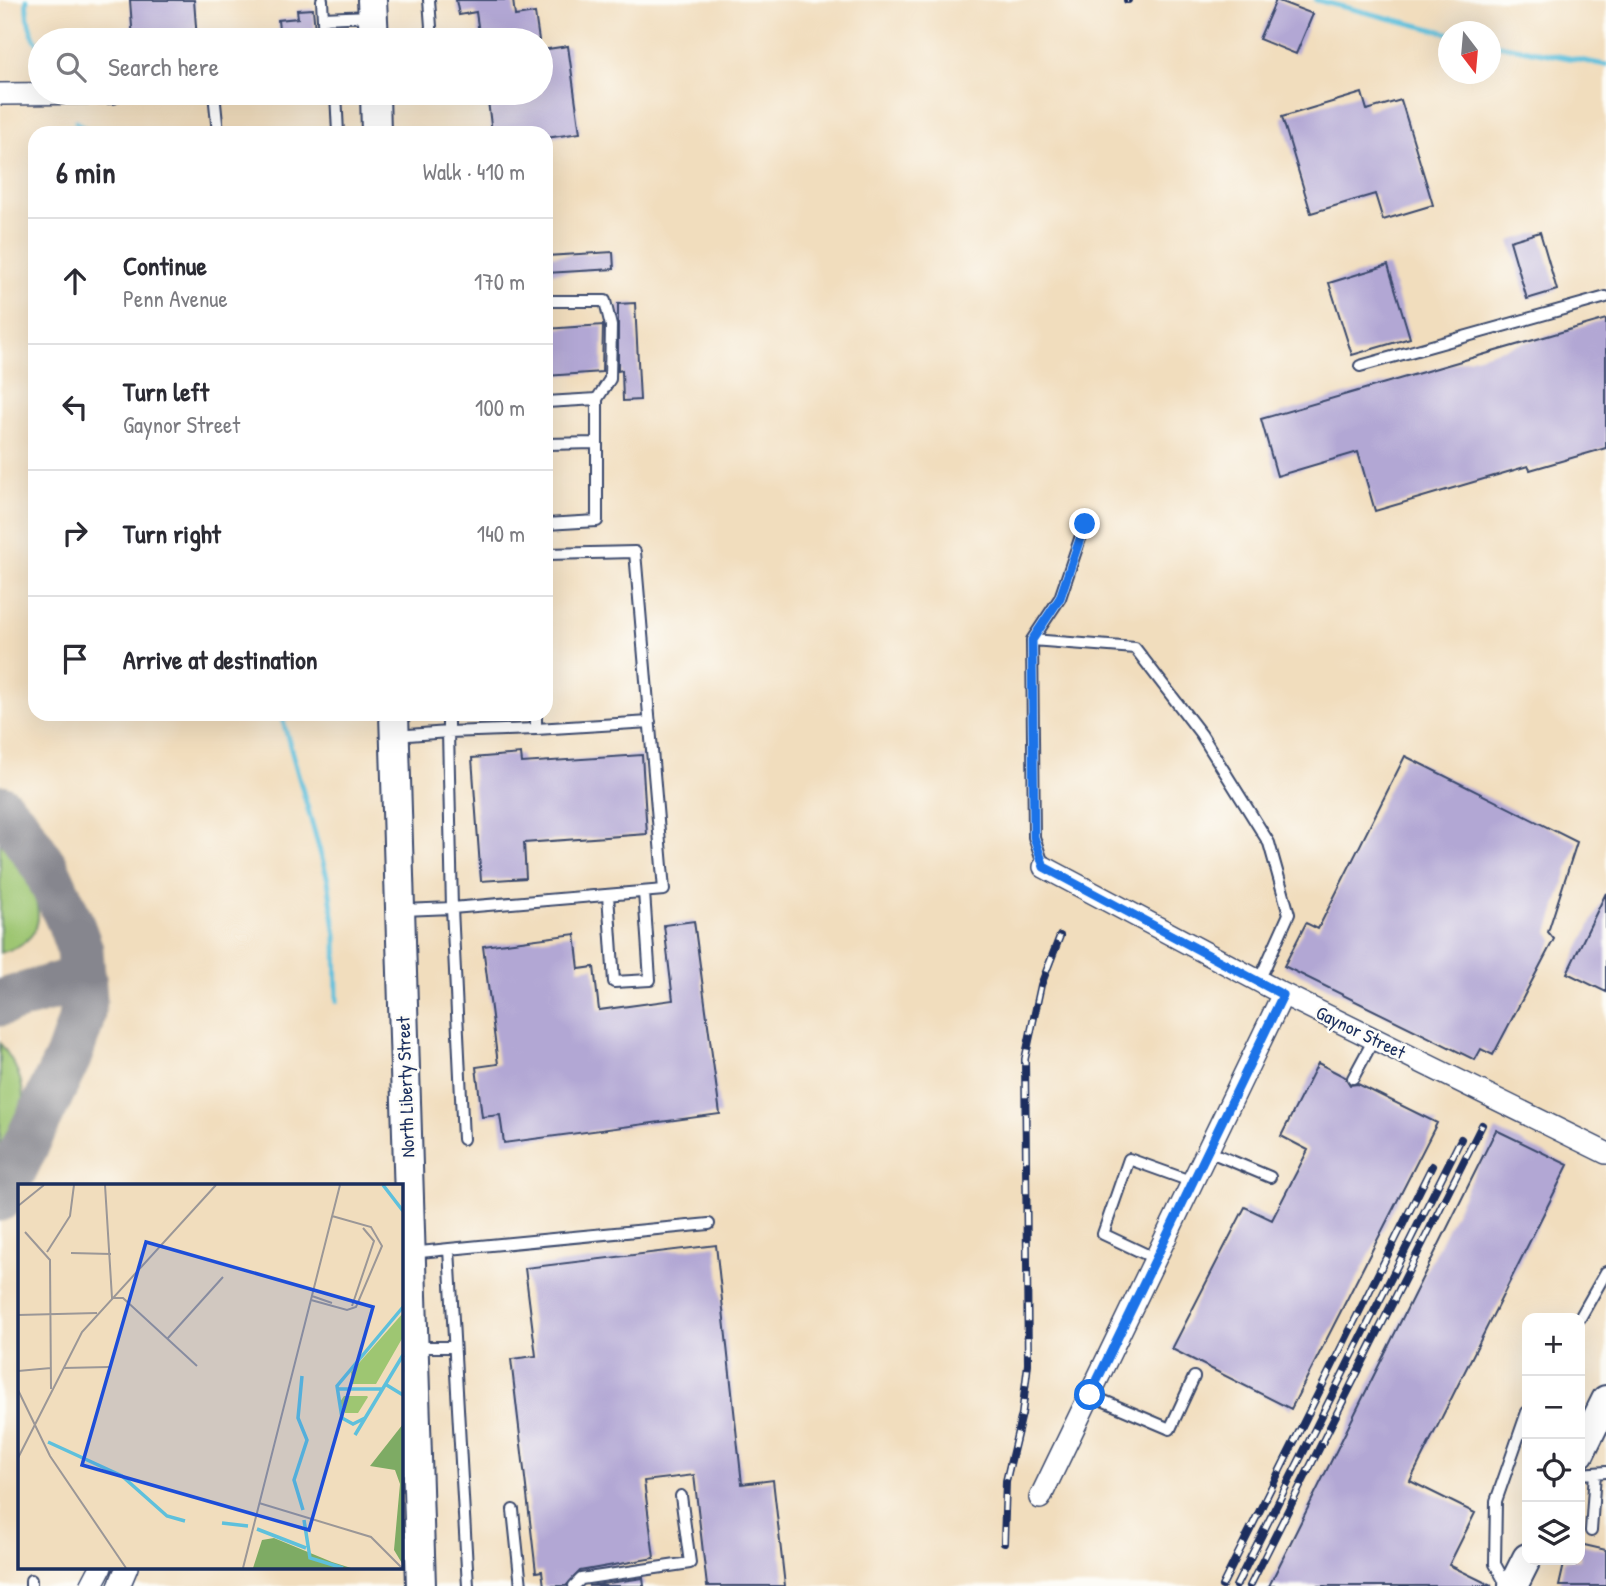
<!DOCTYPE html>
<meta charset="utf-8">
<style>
:root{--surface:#fff;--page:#f7f7f7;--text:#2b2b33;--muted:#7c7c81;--line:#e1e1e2}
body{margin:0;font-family:"Patrick Hand",sans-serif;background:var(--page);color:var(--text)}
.controls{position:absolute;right:21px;bottom:21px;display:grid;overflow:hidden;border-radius:14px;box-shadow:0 7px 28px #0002}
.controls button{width:63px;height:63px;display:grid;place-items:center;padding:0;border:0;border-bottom:2px solid var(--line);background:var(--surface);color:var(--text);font:35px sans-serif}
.compass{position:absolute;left:1438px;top:21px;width:63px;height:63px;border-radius:50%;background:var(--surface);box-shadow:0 7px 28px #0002;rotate:164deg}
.stop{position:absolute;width:21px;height:21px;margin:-16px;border:5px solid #1a73e8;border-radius:50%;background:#fff}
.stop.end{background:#1a73e8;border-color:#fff;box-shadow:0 2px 7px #0008}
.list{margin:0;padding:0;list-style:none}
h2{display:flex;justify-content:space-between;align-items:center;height:91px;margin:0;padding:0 28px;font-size:30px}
h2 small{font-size:23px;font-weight:400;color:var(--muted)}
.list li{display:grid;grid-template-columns:46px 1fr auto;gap:21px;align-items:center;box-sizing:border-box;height:126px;padding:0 28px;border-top:2px solid var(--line)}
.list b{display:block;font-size:26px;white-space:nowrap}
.list p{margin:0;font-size:23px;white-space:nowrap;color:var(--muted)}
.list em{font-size:23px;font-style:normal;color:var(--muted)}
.icon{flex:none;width:38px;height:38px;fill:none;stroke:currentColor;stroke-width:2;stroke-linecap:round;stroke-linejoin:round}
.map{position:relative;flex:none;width:1606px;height:1586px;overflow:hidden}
.search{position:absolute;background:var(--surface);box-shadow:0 7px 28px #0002;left:28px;top:28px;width:525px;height:77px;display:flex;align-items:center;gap:18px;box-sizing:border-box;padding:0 24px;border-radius:38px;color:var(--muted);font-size:26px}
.panel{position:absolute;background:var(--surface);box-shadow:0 7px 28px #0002;left:28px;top:126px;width:525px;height:595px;border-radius:21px}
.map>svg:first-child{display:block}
.green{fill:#9ec672;stroke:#5c7a68;stroke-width:2}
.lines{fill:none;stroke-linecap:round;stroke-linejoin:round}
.stream{stroke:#5ec0dc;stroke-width:5}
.taxiway{stroke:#86868e;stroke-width:47}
.building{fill:#b2a7d4}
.lane-casing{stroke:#3b496c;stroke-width:14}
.street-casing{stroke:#3b496c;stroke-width:24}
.secondary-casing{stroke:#3b496c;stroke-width:32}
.lane{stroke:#fff;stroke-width:10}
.street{stroke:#fff;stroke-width:21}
.secondary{stroke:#fff;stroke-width:28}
.rail-casing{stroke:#1b2f5e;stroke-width:8}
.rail{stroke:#fdfcf7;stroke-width:5;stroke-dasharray:16;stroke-linecap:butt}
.route{stroke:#1a73e8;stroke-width:9}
.labels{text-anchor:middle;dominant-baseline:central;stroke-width:5;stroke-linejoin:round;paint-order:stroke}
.street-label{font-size:19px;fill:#1b2f5e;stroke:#fdfcf7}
.inset-river{fill:none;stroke:#5ec0dc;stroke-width:3.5}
.inset-road{fill:none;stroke:#9b9797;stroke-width:2}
.view{fill:#1d4ed8;fill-opacity:0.15;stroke:#1d4ed8;stroke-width:3.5}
.inset-edge{fill:none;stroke:#1b2f5e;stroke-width:3.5}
</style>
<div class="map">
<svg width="1606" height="1586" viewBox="0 0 1606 1586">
<rect width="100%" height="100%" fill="#fdfcf7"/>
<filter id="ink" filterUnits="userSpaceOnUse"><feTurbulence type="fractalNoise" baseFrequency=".0143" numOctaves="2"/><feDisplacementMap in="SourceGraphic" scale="14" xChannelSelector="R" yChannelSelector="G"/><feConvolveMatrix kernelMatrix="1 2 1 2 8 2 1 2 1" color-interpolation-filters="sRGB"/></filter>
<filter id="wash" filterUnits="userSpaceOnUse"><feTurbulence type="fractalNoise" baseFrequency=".00686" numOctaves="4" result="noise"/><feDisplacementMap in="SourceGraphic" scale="28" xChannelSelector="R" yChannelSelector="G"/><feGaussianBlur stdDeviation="1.57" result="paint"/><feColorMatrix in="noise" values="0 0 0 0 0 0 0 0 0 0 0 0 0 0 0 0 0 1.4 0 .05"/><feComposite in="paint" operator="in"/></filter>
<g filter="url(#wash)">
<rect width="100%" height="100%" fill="#f1ddbd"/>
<!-- green -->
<path class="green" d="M 0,843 C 11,848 18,862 24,872 C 44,910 48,940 0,953 Z
M 0,1043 C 37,1091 23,1112 0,1162 Z"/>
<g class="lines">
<!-- stream -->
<path class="stream" d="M 27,0 C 25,15 31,35 40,47
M 1316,0 L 1448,33
M 1490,43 L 1606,65
M 76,122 L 92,133
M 281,714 L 328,880 L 336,936 L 337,1001"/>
<!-- taxiway -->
<path class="taxiway" d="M 0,808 L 17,826 L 46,869 L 70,922 L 80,950 L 84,1000 L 80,1024 L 68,1058 L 0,1198
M 0,1003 L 83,978"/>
</g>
<g id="blocks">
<!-- building -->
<path class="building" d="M 130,0 L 194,0 L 197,40 L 133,40 Z
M 456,0 L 513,0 L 515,16 L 535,13 L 539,40 L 480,40 L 476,12 L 459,15 Z
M 1276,0 L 1313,14 L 1296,54 L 1259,39 Z
M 313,9 L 316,40 L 280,40 L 278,20 L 298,18 L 297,10 Z
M 568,46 L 580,133 L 546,138 L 546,133 L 492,133 L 487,93 L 541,93 L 541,50 Z
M 1362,93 L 1367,110 L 1401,100 L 1433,205 L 1383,220 L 1375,194 L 1311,213 L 1282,117 Z
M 1540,232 L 1557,290 L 1527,299 L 1510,241 Z
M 613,252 L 614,269 L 546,273 L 546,256 Z
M 1388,265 L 1410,338 L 1352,355 L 1329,283 Z
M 635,303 L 640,400 L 623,401 L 622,370 L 618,371 L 618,304 Z
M 1606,319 L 1606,448 L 1530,470 L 1528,466 L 1375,511 L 1358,452 L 1277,476 L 1261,419 Z
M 603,325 L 602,372 L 546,376 L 546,329 Z
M 521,754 L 522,763 L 642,755 L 647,834 L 524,843 L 526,878 L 481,881 L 472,758 Z
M 1405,756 L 1577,842 L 1548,932 L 1554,939 L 1493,1055 L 1481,1049 L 1475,1060 L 1284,966 L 1306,923 L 1318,929 Z
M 1606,893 L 1606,992 L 1567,973 Z
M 694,921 L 720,1114 L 504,1143 L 500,1115 L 482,1117 L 476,1067 L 498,1064 L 483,946 L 575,934 L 579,969 L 594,967 L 599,1010 L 673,1000 L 664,925 Z
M 1318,1063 L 1345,1077 L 1350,1085 L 1358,1084 L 1437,1123 L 1291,1409 L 1172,1349 L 1245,1207 L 1272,1220 L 1308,1150 L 1281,1136 Z
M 1496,1130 L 1568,1165 L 1410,1481 L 1475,1513 L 1449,1565 L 1492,1586 L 1269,1586 Z
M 716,1245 L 742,1484 L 773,1480 L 785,1586 L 707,1586 L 694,1475 L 644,1481 L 654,1558 L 580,1571 L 566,1586 L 544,1586 L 542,1571 L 536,1572 L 511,1359 L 536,1356 L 525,1268 Z
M 1580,1544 L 1606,1550 L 1606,1586 L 1559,1586 L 1565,1560 L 1580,1560 Z
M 643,1578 L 644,1586 L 588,1586 Z"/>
</g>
</g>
<g filter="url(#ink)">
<use href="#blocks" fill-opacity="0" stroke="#3b496c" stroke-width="2"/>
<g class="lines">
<!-- lane casing -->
<g class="lane-casing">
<path id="lane" d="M 322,0 L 324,40
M 429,0 L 432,40
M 323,18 L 370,16
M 214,93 L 218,133
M 336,93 L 338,133
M 546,301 L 605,301 L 611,326 L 610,379 L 597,399 L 546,402
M 1360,366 L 1606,297
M 546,444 L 596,443
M 546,524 L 597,521 L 597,399
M 1032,640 L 1135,648 L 1201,734 L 1269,843 L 1289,914 L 1259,981
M 536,714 L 536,729 L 650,722
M 395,736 L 448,732 L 448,714
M 1044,867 L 1034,837 L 1032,640 L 1060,598 L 1085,524
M 608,895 L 614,982 L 650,980 L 644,892
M 403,910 L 452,908 L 448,732 L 536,729
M 1353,1078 L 1374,1039
M 463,1139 L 452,908 L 664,890 L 635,552 L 546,554
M 1208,1151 L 1270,1177
M 449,1249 L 709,1224
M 411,1253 L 449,1249 L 468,1586
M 1156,1259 L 1103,1234 L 1129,1159 L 1193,1182
M 1580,1318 L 1606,1272
M 415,1347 L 454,1347
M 1090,1395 L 1170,1429 L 1194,1377
M 1580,1474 L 1606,1472
M 513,1510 L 521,1586
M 1591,1531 L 1595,1473
M 31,1586 L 31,1580
M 574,1586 L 581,1579 L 690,1563 L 681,1496
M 1507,1586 L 1495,1564 L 1496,1501 L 1527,1412"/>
</g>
<!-- street casing -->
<g class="street-casing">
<path id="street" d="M 0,94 L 112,93
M 1044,867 L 1283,994 L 1606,1153
M 1040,1498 L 1283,994
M 91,1586 L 101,1567
M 119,1586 L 127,1567"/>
</g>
<!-- secondary casing -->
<g class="secondary-casing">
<path id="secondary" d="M 372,0 L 374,40
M 375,93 L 376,133
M 394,714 L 421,1586
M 1580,1453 L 1606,1400
M 1513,1586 L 1527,1558"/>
</g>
<!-- lane -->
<use href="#lane" class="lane"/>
<!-- street -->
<use href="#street" class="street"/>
<!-- secondary -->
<use href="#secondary" class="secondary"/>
<!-- rail casing -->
<g class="rail-casing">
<path id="rail" d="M 1127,0 L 1128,0
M 1004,1543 L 1006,1481 L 1022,1414 L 1028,1364 L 1025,1059 L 1041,985 L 1060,936
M 1222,1586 L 1432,1166
M 1236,1586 L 1461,1139
M 1250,1586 L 1482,1125"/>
</g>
<!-- rail -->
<use href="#rail" class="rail"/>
</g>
</g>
<g class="lines" filter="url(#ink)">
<!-- route -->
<path class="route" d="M 1085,524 L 1060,598 L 1032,640 L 1034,837 L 1044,867 L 1283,995 L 1090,1395"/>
</g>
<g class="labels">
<!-- street labels -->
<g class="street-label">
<text transform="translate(1361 1032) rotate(26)">Gaynor Street</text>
<text transform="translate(405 1087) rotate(-92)">North Liberty Street</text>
</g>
</g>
<!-- overview -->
<g transform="translate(18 1184)">
<rect width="385" height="385" fill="#f1ddbd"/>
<path d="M 385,129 L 385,153 L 358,200 L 334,200 L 333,188 ZM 326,212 L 349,212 L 350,213 L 340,229 L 327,229 L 322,218 Z" fill="#9ec672"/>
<path d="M 385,240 L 385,381 L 376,366 L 382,300 L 377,286 L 352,282 ZM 256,354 L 314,378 L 333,384 L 235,384 L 244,356 Z" fill="#7eab64"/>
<path class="inset-river" d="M 365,1 L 385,27M 284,192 L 280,234 L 289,256 L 276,296 L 285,326M 367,200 L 385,211M 318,205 L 365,205M 347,234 L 335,240 L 324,234 L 319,202 L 385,123M 337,251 L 385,171M 30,258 L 104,292 L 149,332 L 167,337M 286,336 L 292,374 L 325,384M 204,339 L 230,342M 239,345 L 288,364"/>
<path class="inset-road" d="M 87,1 L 94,114 L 105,114 L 179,182M 0,22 L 26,1M 7,48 L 32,76 L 33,205M 29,68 L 52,32 L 56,1M 53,69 L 93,70M 294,112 L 314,119M 293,116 L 329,126 L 338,123 L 364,62 L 353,43 L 314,32M 334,122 L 356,57 L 345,44M 0,131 L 79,129M 150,154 L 205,93M 45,184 L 91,183M 0,187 L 33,184M 0,206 L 32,272 L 108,384M 0,274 L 64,148 L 198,1M 241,319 L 353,353 L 384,384M 225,384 L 322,1"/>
<path class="view" d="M 128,58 L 355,123 L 291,346 L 64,281 Z"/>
<rect width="385" height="385" class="inset-edge"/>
</g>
</svg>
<div class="controls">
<button>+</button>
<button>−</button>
<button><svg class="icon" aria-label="locate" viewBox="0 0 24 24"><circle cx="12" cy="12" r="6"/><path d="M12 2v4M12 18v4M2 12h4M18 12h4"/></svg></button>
<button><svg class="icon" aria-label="layers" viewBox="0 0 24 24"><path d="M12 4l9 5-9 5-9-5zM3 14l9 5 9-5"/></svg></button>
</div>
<svg class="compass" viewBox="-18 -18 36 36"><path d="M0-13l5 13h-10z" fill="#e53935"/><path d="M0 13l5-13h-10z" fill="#7c7c81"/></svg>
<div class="stop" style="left:1090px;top:1395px"></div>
<div class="stop end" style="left:1085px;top:524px"></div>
<div class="search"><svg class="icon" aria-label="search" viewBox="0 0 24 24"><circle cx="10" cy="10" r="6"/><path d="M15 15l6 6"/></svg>Search here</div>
<section class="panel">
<h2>6 min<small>Walk · 410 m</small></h2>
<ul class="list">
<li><svg class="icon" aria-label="ahead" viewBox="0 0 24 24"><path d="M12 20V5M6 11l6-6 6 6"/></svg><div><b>Continue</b><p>Penn Avenue</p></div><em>170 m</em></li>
<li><svg class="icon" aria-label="left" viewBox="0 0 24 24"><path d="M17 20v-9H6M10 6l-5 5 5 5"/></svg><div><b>Turn left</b><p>Gaynor Street</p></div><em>100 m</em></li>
<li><svg class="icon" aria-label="right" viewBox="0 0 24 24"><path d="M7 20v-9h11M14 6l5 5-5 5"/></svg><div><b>Turn right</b></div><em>140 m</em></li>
<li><svg class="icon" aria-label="arrive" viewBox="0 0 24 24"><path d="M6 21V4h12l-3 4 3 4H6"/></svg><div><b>Arrive at destination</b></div></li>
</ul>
</section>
</div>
